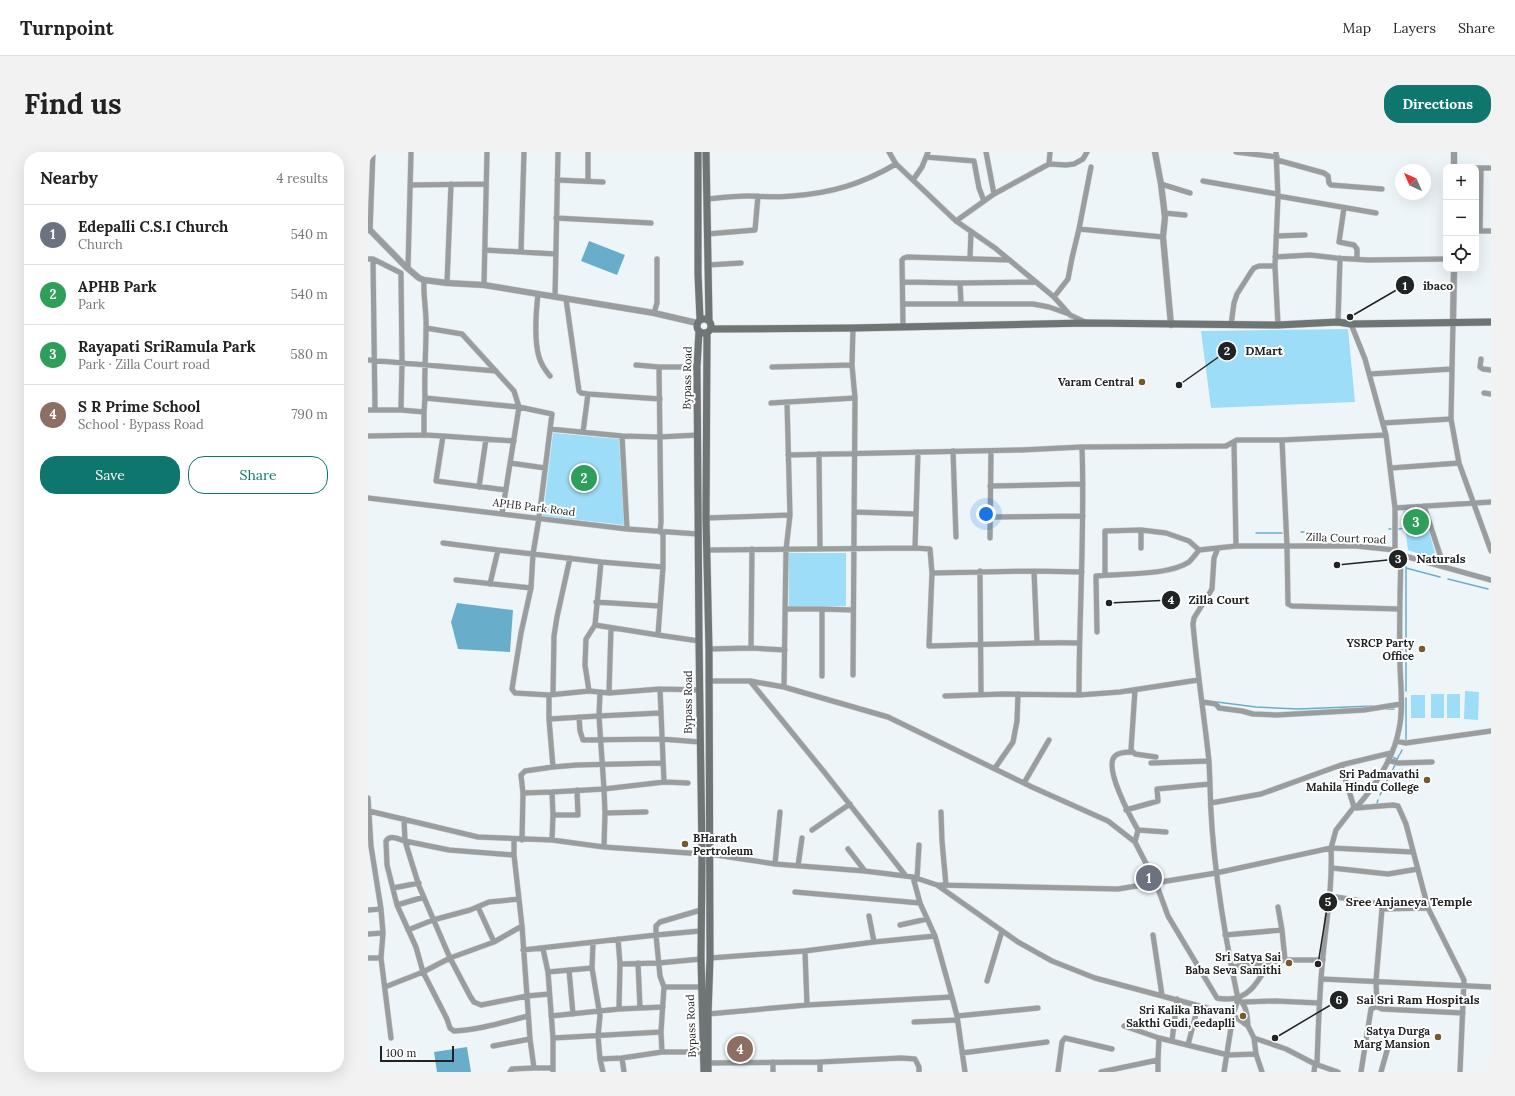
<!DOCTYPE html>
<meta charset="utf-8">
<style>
:root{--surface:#fff;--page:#f2f2f2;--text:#222;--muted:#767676;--line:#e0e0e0;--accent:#0f766e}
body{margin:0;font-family:Lora,serif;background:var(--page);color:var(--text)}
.controls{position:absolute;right:12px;top:12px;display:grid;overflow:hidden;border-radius:8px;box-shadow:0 4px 16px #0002}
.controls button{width:36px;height:36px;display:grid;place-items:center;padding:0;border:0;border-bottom:1px solid var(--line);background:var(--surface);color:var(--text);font:20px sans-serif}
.compass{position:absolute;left:1027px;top:12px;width:36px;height:36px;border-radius:50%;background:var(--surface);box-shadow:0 4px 16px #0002;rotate:315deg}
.scale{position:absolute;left:12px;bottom:10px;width:74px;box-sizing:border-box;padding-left:4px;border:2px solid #212425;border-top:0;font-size:11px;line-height:14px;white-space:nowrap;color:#212425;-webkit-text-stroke:3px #fff;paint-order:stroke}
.you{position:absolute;left:618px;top:362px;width:14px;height:14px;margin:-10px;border:3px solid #fff;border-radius:50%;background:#1a73e8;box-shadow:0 0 0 6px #1a73e833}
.badge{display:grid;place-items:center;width:26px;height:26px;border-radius:50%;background:var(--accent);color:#fff;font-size:13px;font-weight:700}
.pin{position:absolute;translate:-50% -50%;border:2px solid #fff;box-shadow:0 1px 4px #0006}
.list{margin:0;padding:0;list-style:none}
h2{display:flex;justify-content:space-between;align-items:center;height:52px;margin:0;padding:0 16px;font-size:17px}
h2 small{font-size:13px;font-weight:400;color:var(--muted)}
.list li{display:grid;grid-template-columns:26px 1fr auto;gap:12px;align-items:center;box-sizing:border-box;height:60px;padding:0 16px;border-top:1px solid var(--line)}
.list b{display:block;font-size:15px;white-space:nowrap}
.list p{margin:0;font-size:13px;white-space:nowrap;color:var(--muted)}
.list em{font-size:13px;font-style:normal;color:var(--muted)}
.actions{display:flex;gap:8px;padding:12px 16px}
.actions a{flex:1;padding:9px 0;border:1px solid var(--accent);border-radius:16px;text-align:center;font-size:14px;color:var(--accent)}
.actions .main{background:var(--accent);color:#fff}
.icon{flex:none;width:22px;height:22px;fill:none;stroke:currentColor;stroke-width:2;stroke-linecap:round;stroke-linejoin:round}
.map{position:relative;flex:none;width:1123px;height:920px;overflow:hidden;border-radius:16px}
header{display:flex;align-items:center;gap:24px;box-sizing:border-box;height:56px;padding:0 20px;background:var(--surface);border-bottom:1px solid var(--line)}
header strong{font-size:19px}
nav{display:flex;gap:22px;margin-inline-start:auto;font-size:14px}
.intro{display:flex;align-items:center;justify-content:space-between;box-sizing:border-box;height:96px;padding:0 24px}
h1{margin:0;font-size:28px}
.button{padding:10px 18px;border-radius:16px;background:var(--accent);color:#fff;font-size:14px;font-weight:700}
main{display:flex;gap:24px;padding:0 24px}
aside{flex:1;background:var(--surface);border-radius:16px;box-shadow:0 4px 16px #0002}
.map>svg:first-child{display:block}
.green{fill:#9eddf8}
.water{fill:#68aeca}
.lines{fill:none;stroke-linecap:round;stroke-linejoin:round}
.stream{stroke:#68aeca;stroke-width:1.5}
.minor-casing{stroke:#c9cfd2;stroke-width:6}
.tertiary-casing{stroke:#c9cfd2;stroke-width:7}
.secondary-casing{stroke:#c9cfd2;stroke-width:8}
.minor{stroke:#9a9d9e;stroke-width:5}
.tertiary{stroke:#9a9d9e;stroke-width:6}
.secondary{stroke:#6f7475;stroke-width:7}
.poi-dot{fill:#76592d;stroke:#fff;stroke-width:1.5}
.labels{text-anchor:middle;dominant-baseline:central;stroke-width:4;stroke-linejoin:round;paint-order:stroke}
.street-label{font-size:11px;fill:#212425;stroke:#fff}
.poi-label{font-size:11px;font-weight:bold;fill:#212425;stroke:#fff;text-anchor:end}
.leader{fill:none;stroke:#212425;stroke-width:1.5}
.callout-dot{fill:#212425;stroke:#fff;stroke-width:1.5}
.mark-label{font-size:12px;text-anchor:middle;font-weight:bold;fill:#fff}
.callout-label{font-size:12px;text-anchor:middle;font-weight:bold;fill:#212425;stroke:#fff;stroke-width:4;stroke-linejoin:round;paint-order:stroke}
</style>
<header>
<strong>Turnpoint</strong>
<nav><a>Map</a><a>Layers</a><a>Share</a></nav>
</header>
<div class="intro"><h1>Find us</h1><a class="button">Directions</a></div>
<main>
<aside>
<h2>Nearby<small>4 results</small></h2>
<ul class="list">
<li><span class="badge" style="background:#6b7280">1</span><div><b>Edepalli C.S.I Church</b><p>Church</p></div><em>540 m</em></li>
<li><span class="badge" style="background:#2e9e5b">2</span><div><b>APHB Park</b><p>Park</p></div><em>540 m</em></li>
<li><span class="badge" style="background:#2e9e5b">3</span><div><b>Rayapati SriRamula Park</b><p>Park · Zilla Court road</p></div><em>580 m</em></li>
<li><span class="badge" style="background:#8d6e63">4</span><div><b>S R Prime School</b><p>School · Bypass Road</p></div><em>790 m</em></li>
</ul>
<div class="actions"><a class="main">Save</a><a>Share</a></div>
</aside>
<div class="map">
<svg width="1123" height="920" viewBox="0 0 1123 920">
<rect width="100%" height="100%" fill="#eef5f8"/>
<!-- green -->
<path class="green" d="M 980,177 L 987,250 L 843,256 L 833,179 Z
M 185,281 L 251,287 L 256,373 L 175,364 Z
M 1035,358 L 1055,358 L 1069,408 L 1040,398 Z
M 421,401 L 478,401 L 478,454 L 421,454 Z
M 1097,539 L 1111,540 L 1110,568 L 1096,567 Z
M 1063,542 L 1076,542 L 1076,566 L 1063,566 Z
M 1079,542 L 1092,542 L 1092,566 L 1079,566 Z
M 1043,543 L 1057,543 L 1057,566 L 1043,566 Z"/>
<!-- water -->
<path class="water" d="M 221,89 L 257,103 L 249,123 L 213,109 Z
M 89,451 L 145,458 L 142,500 L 90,497 L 83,470 Z
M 99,895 L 103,920 L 69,920 L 66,900 Z"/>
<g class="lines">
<!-- stream -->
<path class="stream" d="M 1021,377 L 1023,377
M 1031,377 L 1037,376
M 933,380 L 936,380
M 888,381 L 914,381
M 1038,416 L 1072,425
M 1080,427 L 1120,437
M 1038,539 L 1038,414
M 849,550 L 888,555 L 930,557 L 1005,554
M 1019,557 L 1026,557
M 1038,589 L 1038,546
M 1032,602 L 1034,598
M 1024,605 L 1029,607
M 1029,608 L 1031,603
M 1012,643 L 1027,613
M 1009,651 L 1010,648"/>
<!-- minor casing -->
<g class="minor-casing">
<path id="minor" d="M 220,0 L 220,29
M 521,0 L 528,12 L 588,69 L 627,96 L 668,130 L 686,145 L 702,163 L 717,170
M 618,0 L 626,42
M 868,0 L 909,5
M 908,0 L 910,44 L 907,114 L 910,173
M 558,5 L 606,9 L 611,36 L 616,49
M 909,8 L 956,21 L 960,24 L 961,31 L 963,33 L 1014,37
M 681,12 L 682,0
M 723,15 L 711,77 L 795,85
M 1108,16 L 1123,16
M 189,28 L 235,30
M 545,28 L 554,15 L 560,0
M 835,29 L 909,42
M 793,32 L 822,41
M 42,33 L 118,32
M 910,44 L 1008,61
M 339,47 C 352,46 365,44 379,44 C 394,44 409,46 424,44 C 464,41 494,32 528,12
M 976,56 L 971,90 L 986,93 L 989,97 L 989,107
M 796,61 L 817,63
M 188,66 L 283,71
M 588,69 L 626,42 L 681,12 L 698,13 L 706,12 L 715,7 L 719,0
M 2,79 L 5,0
M 1108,79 L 1123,79
M 1112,79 L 1113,16
M 339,82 L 387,78 L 390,44
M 908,84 L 937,83
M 117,98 L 188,102
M 153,100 L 156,0
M 907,105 L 942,103 L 968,106 L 1000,108 L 1078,107
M 0,107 L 5,107 L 33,121 L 34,211 L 33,258
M 5,107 L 7,258
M 602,107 L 603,79
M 340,113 L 373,111
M 40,116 L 43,0
M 56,128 C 55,145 59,161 58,178 C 58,201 56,223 57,246
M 535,130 L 592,131 L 668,130
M 79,131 L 83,32
M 592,131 L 593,151
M 116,133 L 119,0
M 170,142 C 168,160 166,188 171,205 C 173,212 177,218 182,224
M 187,145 L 190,0
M 686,145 L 700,127 L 704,106 L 711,77
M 198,147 L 211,239 L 213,241 L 220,242 L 292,247
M 535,152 L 665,152 L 681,155 L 701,162
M 286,161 L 289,151 L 289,107
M 970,170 L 972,106
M 983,172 L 997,207 L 1018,283 L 1027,356 L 1027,398
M 863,173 L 866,151 L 869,142 L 883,120 L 886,116 L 891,114 L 907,114
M 535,175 L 534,108 L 536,106 L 539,105 L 642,108
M 58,176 L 94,182 L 146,239 L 151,255 L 184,262 L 171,366 L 165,402 L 130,398
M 1113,207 L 1112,215 L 1115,217 L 1123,218
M 0,208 L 128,219
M 268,213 L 291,215 L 329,215
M 291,215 L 293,370 L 292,380
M 404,215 L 484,213
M 1084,217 L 1085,170
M 1002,222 L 1084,217 L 1083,267 L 1091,311 L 1123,399
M 1116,241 L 1123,242
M 419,250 L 422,363
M 403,251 L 487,246
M 0,258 L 33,258 L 56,260 L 57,246 L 151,255 L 134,362
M 56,260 L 56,283
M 1015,271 L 1083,267
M 182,277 L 254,284 L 291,285 L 330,283
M 215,280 L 220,242
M 0,284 L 56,283 L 75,284 L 68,329 L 138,338
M 75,284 L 146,289
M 254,284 L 259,377
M 914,288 L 919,394 L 920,452 L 924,454 L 1031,457
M 866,290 L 868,394
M 585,299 L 588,385
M 550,300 L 547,396 L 562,397 L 564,421
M 451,302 L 452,396
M 420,303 L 653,298 L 714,295 L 858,294 L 869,288 L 914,288 L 1018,283
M 142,311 L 177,316
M 1023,316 L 1091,311
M 622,334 L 715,332
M 111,335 L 118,287
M 0,346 L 259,377 L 330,382
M 1056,354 L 1076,415
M 1027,356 L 1123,350
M 486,360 L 547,362
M 622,365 L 715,364
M 338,366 L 422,363 L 418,398 L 416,535
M 773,378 L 773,396
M 295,380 L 295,415 L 290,483 L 227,473 L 233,410 L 295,415
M 622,386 L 623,299
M 75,391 L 130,398 L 122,432
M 338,398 L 547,396
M 612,419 L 613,543
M 666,419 L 669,490
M 737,423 L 737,379 L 773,378 L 798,381 L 821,389 L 831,398 L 868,394 L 988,394 L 1027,398 L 1033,403 L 1123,428
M 88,428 L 163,436 L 165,402 L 233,410
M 163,436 L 153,481 L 144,537 L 147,541 L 181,543 L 221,539 L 241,541 L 292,537 L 332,538
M 228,450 L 291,454
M 417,457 L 454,457
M 729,480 L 728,424 C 753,421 800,424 821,410 C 824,407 828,402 831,398
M 290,483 L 331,489
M 711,491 C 661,490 611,493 561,494 L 564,421 L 666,419 L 714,420
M 383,496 L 417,498
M 341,497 L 383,496 L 384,397
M 485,523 L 487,246 L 484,213 L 485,176
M 454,524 L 454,457 L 485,458
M 340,529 L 382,529 L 416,535 L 520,565 L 664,635 L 740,669 L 767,690 L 788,731 L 800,764 L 849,846 C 853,847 857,847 861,847 C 883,846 891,827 901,811
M 382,529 L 457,621 L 538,724
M 767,538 L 763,598 L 767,602 L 788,605
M 221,539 L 217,513 L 218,487 L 227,473
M 241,541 L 243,476
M 185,542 L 186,484 L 189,465 L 202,406
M 181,543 L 181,567
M 711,543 C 711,460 717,378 714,295
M 577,544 L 636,542 L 711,543 L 752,540 L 830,528
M 835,550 L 848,552 L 851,556 L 874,559 L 885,562 L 909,563 L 996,558 L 1033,552
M 211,565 L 212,579 L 215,588 L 293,587 L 332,590
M 1028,589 L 1038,591 L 1123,579
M 764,600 C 759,600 751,600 747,604 C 735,615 763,666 770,678
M 1020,608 L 1030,611 L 1064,610
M 841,609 C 836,563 829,518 825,472 L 826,466 L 844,437 L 846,406 L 850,396
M 973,613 L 986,655
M 185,615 L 209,613 L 295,611
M 627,616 L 645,590 L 649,569 L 650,542
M 296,630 L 320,631
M 656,631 L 681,588
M 842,632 C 843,704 855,776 870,847 C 879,853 879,863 880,874
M 155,641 L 184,640 L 236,637 L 231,564 L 292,561
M 0,646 L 3,694 L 13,757 L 15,781 L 13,806
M 843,651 L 893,642 L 973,613 L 1023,601
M 988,656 L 1025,653 L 1030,654 L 1038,672 L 1060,756
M 758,658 L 790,649 L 789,637 L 842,632 L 841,609 L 783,611
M 1,659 L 110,685 L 184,688 L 236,695 L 334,702
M 278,660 L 237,661 L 236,637 L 296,630 L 292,537
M 573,660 L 574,689 L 578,733
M 185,663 L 210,663 L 209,638
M 36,667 L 37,689 L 81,698 L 146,703
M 444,678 L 482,652
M 154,688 L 155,641 L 153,623 L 157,619 L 185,615 L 181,567 L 231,564 L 232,541
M 184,688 L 185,663 L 184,640
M 767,690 L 770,678 L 798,680
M 236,695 L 237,661
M 480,697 L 497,719
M 341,702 L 407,712 L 497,719 L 545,725 L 569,733 L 650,790 L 684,809 L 727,826 L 865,863 L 880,874 L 886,886 L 918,897 L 947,912 L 970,920
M 407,712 L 412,660
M 430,714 L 434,686
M 964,716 L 1020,722 L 1050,717
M 549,727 L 551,693
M 569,733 L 750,737 L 848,721 L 963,696 L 968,678 L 986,655 L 988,656 C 1007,634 1026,606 1031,577 C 1036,555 1032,531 1032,510 C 1031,474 1032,439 1033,403
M 25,736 L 51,731
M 427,740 L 552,751
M 962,744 L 1012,752 L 1014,757
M 29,753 L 56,745
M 110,755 L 126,790
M 0,758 L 13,757
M 501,764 L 506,790
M 532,773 L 559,767
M 154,774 L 159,844 L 113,853 L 106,850 L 102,844 L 82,806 L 51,734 L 37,689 C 30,687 22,682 18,689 L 19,713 L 29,753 L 48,795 L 55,820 L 79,867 L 82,876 L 86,879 C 111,878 136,870 160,864
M 40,778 L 65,768 L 102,758 L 121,750 L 151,747
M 914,778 L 917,808
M 0,782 L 15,781
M 785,783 L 794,843
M 857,783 L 914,778 L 910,755
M 250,787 L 252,812 L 251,857
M 225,791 L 224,816 L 232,864 L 230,884 L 232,907
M 175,797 L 180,820 L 185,886 L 185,920
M 155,798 L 288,783 L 332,779
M 0,806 L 13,806 L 23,886
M 342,806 L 437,799 L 506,790 L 567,784 L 552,751 L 545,725
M 270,811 L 272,856
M 252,812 L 291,811 L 333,807
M 864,815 L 917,808 L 955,808
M 201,818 L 205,862
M 180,820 L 224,816
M 954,827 L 1123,835
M 619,829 L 634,779
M 17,835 L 55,820 L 82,806 L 126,790 L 154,774 L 146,703 L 146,687
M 296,835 L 333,835
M 584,845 L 589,864
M 876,850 L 907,849 L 951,851
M 439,853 L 584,845 L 567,784
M 340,862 L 439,853 L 437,799
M 183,864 L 251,857 L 295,855
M 546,870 L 589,868
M 756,874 L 791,886 L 860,903 L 888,902
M 185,886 L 293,880
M 886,886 L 888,902 L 894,920
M 804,889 L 809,847
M 820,893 L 830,854
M 125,894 L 162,887 L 159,844 L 181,842
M 294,900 L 293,880 L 296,835 L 292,824 L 288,783 L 288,774 L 292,770 L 333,758
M 594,901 L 679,890
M 254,906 L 256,920
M 790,908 L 791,886
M 341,911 L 452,910 L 533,906 L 547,907 L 551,915 L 551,920
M 949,913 C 950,880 951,848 954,815 C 957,775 965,736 963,696 L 1045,700
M 166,916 L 185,916
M 142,920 L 144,917 L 166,916 L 162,887
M 235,920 L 232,907 L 254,906 L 294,900 L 335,900
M 405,920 L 405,910
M 452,920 L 452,910
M 597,920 L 589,864 L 670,856
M 690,920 L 694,890 L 697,886 L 744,897
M 733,920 L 790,908 L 790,920
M 856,920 L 865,863 L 870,847
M 946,920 L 947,912
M 993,920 L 1003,857 L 1009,854
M 1013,920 L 1020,895
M 1092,920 L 1096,828 L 1060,756 L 1014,757 L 1008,829 L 1009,855 L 1014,857 L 1095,861"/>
</g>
<!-- tertiary casing -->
<g class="tertiary-casing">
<path id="tertiary" d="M 787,0 L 793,32 L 797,65 L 795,85 L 803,173
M 1086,0 L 1086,15
M 0,76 L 38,115 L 51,126 L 56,128 L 79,131 L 116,133 L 286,161 L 329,171
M 1085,170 L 1086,117"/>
</g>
<!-- secondary casing -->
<g class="secondary-casing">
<path id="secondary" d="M 330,0 L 330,122 L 332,167
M 338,0 L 341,168
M329 174a7 7 0 1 1 14 0a7 7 0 1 1-14 0Z
M 343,177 L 485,176 L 718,171 L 910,173 L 970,170 L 983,172 L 1123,170
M 331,179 L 329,215 L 331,489 L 334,702 L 333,807 L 336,920
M 339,181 L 338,366 L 341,497 L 342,806 L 340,862 L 340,920"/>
</g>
<!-- minor -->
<use href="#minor" class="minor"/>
<!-- tertiary -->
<use href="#tertiary" class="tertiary"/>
<!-- secondary -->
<use href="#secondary" class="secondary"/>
</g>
<!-- markers -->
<g class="poi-dot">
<circle cx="774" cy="230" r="4"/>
<circle cx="1054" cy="497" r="4"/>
<circle cx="1059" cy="628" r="4"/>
<circle cx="317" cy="692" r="4"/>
<circle cx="921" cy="811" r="4"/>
<circle cx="875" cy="864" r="4"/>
<circle cx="1070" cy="885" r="4"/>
</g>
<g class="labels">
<!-- street labels -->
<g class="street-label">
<text transform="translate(319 226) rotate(-89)">Bypass Road</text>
<text transform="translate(166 355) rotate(7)">APHB Park Road</text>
<text transform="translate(978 386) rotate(2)">Zilla Court road</text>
<text transform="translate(320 550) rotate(-90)">Bypass Road</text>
<text transform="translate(323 874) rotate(-92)">Bypass Road</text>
</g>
<!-- poi labels -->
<g class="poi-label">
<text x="766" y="230">Varam Central</text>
<text x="1046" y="491">YSRCP Party<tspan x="1046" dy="13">Office</tspan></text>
<text x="1051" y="622">Sri Padmavathi<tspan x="1051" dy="13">Mahila Hindu College</tspan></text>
<text x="325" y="686" text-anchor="start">BHarath<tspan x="325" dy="13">Pertroleum</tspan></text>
<text x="913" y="805">Sri Satya Sai<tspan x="913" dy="13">Baba Seva Samithi</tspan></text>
<text x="867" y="858">Sri Kalika Bhavani<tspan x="867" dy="13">Sakthi Gudi, eedaplli</tspan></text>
<text x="1062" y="879">Satya Durga<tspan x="1062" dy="13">Marg Mansion</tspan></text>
</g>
</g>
<!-- callouts -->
<path class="leader" d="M982 165L1037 133M811 233L859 199M969 413L1030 407M741 451L803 448M950 812L960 750M907 886L971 848"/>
<g class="callout-dot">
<circle cx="982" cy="165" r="4"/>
<circle cx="811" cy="233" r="4"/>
<circle cx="969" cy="413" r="4"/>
<circle cx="741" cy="451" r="4"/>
<circle cx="950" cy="812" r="4"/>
<circle cx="907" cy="886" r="4"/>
<circle cx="1037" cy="133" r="10"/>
<circle cx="859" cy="199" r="10"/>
<circle cx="1030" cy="407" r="10"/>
<circle cx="803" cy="448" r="10"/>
<circle cx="960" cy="750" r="10"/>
<circle cx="971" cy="848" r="10"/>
</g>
<g class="mark-label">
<text x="1037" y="138">1</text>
<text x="859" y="203">2</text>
<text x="1030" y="411">3</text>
<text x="803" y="452">4</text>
<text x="960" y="754">5</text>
<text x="971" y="852">6</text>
</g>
<g class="callout-label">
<text x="1070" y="138">ibaco</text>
<text x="896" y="203">DMart</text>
<text x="1073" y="411">Naturals</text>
<text x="851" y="452">Zilla Court</text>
<text x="1041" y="754">Sree Anjaneya Temple</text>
<text x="1050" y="852">Sai Sri Ram Hospitals</text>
</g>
</svg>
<div class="controls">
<button>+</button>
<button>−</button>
<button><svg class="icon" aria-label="locate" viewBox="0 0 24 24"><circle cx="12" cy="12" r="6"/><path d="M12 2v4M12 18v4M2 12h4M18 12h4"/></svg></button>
</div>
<svg class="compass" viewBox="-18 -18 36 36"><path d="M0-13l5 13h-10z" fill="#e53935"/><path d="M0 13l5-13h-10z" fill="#767676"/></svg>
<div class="scale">100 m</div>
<div class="you"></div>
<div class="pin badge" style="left:781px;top:726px;background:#6b7280">1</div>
<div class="pin badge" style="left:216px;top:326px;background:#2e9e5b">2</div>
<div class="pin badge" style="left:1048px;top:370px;background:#2e9e5b">3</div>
<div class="pin badge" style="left:372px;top:897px;background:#8d6e63">4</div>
</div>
</main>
